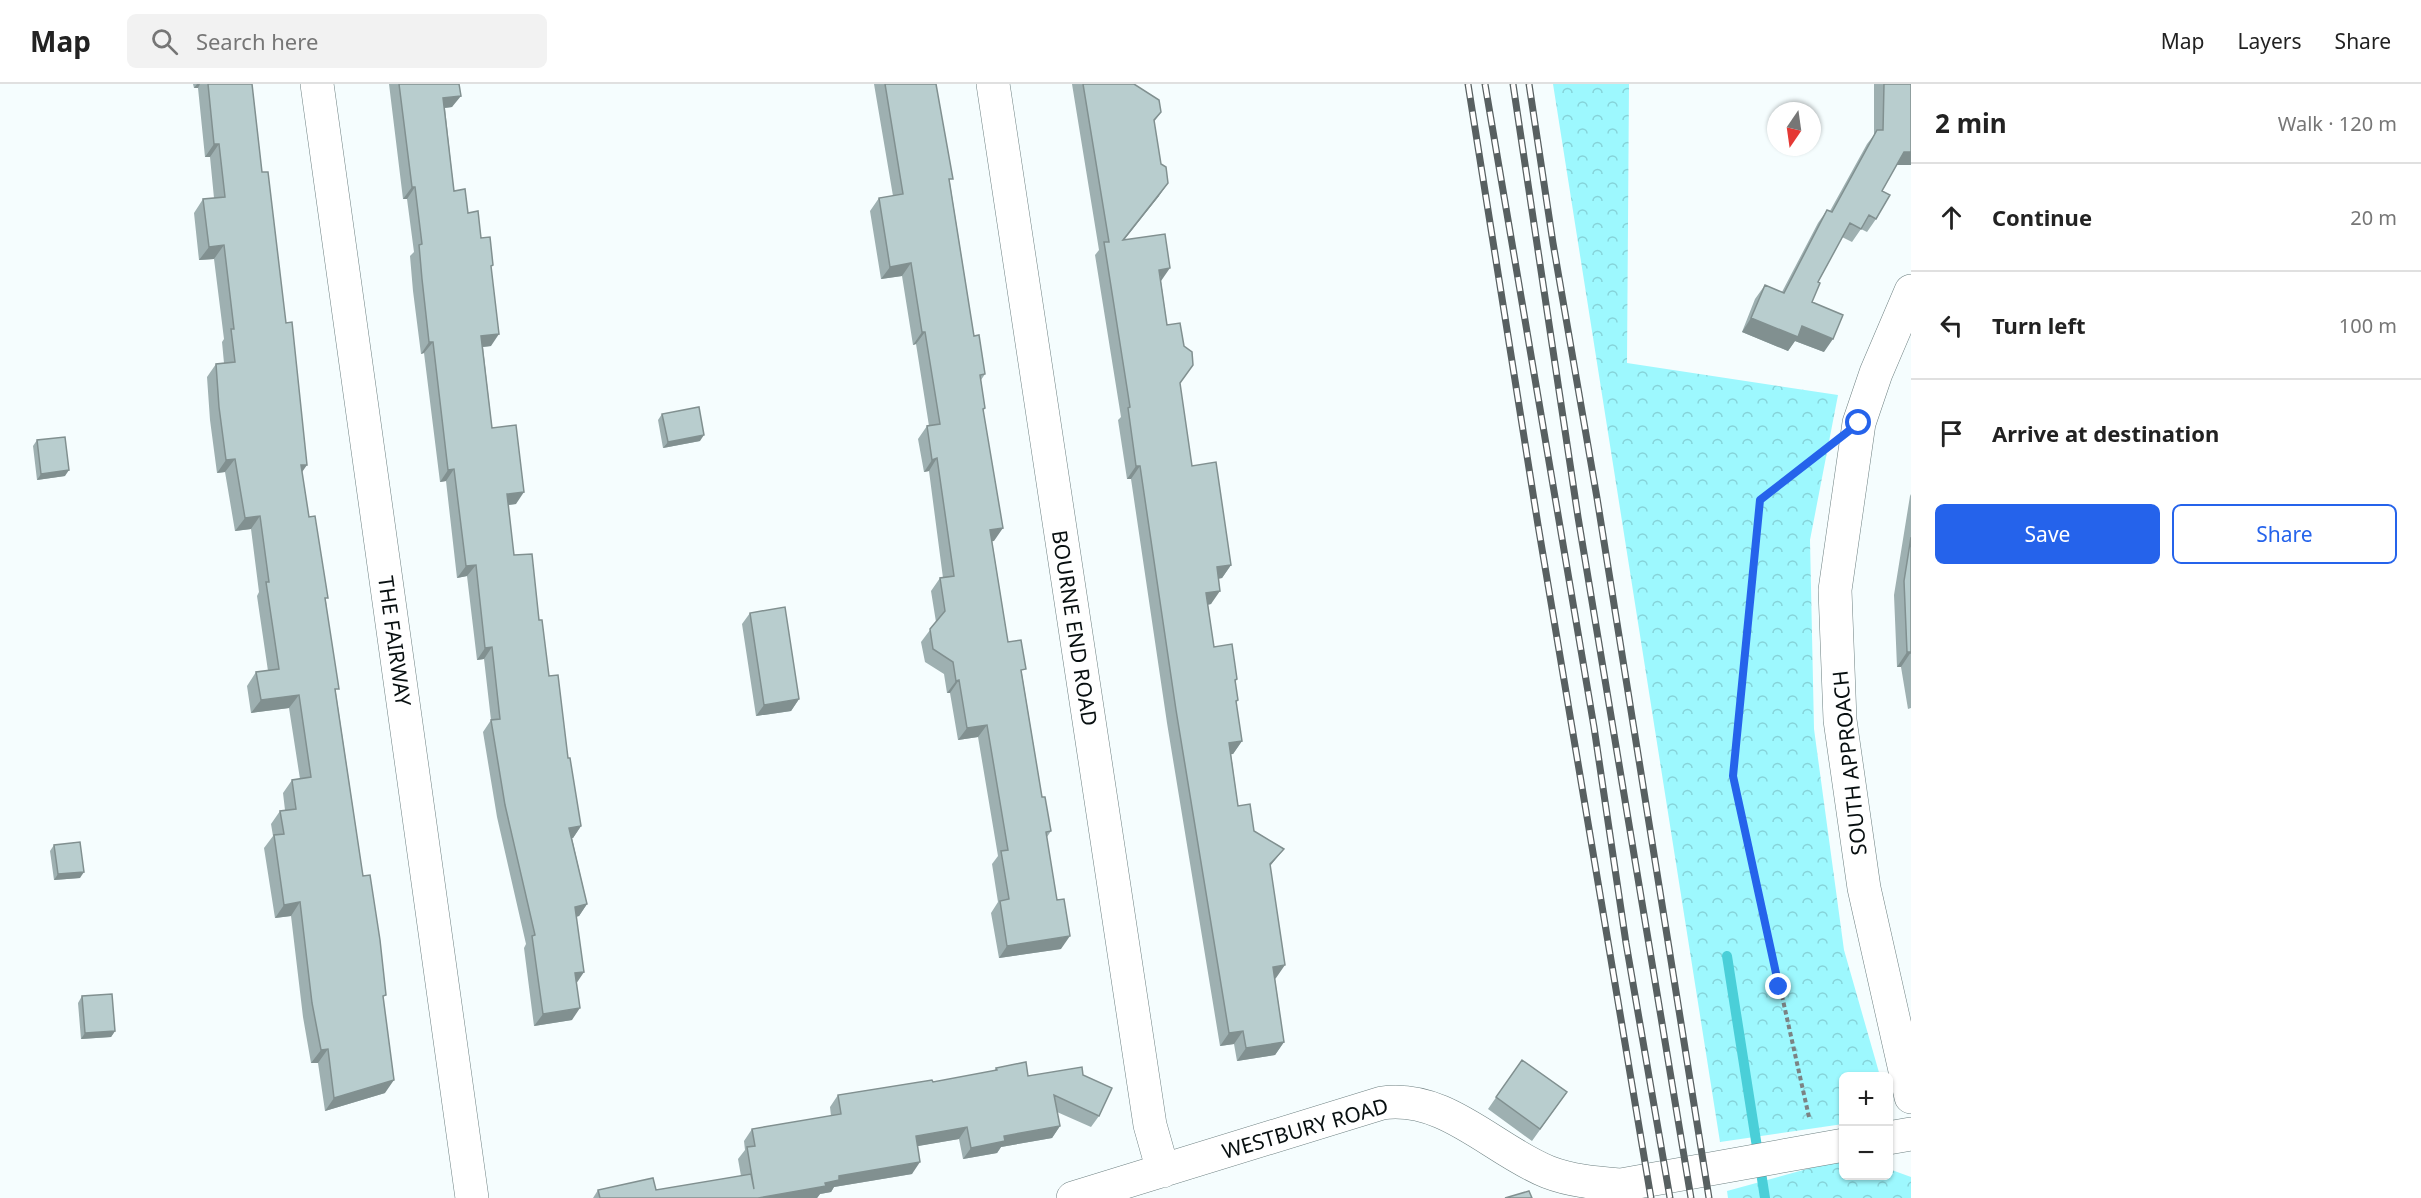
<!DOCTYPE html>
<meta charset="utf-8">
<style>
:root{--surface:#fff;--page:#f2f2f2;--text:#222;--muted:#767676;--line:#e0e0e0;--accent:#2563eb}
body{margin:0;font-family:"Noto Sans",sans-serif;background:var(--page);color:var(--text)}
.controls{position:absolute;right:18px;bottom:18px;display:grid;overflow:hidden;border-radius:9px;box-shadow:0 2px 4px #0004}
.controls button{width:54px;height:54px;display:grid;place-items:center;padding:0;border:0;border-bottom:2px solid var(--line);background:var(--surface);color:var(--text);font:30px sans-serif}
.compass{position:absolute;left:1767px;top:18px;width:54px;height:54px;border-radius:50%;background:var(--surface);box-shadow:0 2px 4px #0004;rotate:193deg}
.stop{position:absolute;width:18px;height:18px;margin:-14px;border:4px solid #2563eb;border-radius:50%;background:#fff}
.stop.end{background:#2563eb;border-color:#fff;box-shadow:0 2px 6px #0008}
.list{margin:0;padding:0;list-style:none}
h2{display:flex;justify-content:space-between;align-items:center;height:78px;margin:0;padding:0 24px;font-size:26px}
h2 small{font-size:20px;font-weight:400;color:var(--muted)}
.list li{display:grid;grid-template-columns:39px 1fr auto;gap:18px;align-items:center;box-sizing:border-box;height:108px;padding:0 24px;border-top:2px solid var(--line)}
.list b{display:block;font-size:22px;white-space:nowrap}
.list em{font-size:20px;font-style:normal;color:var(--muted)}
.actions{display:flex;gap:12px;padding:18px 24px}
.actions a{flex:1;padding:14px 0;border:2px solid var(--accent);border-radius:9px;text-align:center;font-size:21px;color:var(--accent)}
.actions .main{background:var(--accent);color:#fff}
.icon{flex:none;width:33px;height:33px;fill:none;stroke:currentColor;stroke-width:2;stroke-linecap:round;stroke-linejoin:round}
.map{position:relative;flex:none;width:1911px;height:1114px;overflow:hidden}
header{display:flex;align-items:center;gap:36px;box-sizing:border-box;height:84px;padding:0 30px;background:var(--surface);border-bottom:2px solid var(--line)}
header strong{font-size:28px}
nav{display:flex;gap:33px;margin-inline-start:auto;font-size:21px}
.search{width:420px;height:54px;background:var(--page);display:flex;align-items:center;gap:15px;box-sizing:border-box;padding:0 21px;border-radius:9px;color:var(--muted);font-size:22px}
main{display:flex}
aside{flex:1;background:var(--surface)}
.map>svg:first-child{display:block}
.forest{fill:url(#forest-crowns)}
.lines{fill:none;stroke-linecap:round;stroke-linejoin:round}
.stream{stroke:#4acfd8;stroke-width:10}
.street-casing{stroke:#6e8182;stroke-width:34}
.path{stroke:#7b8283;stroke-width:4;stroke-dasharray:4.5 3;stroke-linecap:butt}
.street{stroke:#fff;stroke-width:33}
.rail-casing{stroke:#586061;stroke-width:7}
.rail{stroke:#fff;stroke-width:4.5;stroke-dasharray:14;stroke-linecap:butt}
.wall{fill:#9eb0b1}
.shaded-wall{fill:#819090}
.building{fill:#b8cdce;stroke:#819090;stroke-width:1.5}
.route{stroke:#2563eb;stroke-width:8}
.labels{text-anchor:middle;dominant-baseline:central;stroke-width:4.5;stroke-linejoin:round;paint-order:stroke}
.street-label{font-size:21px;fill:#080f10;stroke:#fff}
</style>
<header>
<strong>Map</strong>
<div class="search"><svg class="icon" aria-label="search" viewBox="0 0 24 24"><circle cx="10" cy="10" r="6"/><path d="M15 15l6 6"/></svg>Search here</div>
<nav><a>Map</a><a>Layers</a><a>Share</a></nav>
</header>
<main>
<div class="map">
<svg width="1911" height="1114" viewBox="0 0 1911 1114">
<defs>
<pattern id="forest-crowns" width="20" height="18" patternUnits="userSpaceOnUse" patternTransform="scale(1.5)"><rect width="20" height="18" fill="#9df8fe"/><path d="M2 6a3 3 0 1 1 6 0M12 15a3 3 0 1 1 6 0" fill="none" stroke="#86d3d9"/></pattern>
</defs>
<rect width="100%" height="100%" fill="#f5fdfe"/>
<!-- forest -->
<path class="forest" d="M 1553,0 L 1629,0 L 1627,279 L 1838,311 L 1810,456 L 1814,645 L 1844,866 L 1880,992 L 1844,992 L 1843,1040 L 1720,1058 Z
M 1843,1075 L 1844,1092 L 1888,1092 L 1889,1085 L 1911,1093 L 1911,1114 L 1728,1114 L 1727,1107 Z"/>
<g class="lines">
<!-- stream -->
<path class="stream" d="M 1727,872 L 1765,1114"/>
<!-- street casing -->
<g class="street-casing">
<path id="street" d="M 317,0 L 472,1114
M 993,0 L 1150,1041 L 1163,1087
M 1911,207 L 1876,289 L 1859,339 L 1835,506 L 1840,636 L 1864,804 L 1911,1013
M 1888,1054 L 1911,1050
M 1073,1114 L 1382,1019 C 1446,1010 1493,1066 1548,1088 C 1571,1097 1597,1099 1621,1101 L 1844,1061"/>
</g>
<!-- path -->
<path class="path" d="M 1809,1033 L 1733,692 L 1760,416 L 1821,369"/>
<!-- street -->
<use href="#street" class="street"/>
<!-- rail casing -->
<g class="rail-casing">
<path id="rail" d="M 1468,0 L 1538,441 L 1651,1114
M 1485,0 L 1594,643 L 1626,859 L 1670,1114
M 1513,0 L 1578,433 L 1691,1114
M 1529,0 L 1553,159 L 1597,414 L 1709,1114"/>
</g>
<!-- rail -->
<use href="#rail" class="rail"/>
</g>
<!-- wall -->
<path class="wall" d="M 193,0 L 252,0 L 262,88 L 302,388 L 309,433 L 326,517 L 336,609 L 363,792 L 384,915 L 385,1009 L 325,1027 L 318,979 L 311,979 L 303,933 L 291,832 L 275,834 L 264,764 L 273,752 L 271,740 L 280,727 L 285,726 L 283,709 L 292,696 L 300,695 L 289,624 L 251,629 L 247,602 L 256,588 L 268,587 L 257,512 L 259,508 L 251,445 L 235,447 L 225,388 L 217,389 L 210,336 L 207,293 L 216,280 L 224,279 L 222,258 L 224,255 L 214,175 L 199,176 L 194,129 L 203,115 L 214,114 L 210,73 L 205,73 L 198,4 L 194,4 Z
M 389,0 L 459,0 L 452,23 L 445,24 L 454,107 L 481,154 L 491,184 L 491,262 L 483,263 L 492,344 L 516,420 L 508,421 L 514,471 L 539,536 L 549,592 L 568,674 L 581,742 L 573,754 L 572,754 L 587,820 L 579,832 L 576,833 L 584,888 L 576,898 L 572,936 L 534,942 L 524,864 L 526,860 L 497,733 L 483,648 L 491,636 L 484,575 L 477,576 L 467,492 L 457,494 L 446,397 L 440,398 L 424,269 L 421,270 L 413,207 L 410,172 L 414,168 L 407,115 L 403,115 Z
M 874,0 L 936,0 L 950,99 L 974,252 L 985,290 L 981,296 L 985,324 L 983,327 L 994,457 L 992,457 L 1008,558 L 1022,590 L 1042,713 L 1051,747 L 1047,753 L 1061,865 L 999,874 L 991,829 L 998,818 L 992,780 L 998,772 L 978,653 L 958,656 L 950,609 L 947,609 L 944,590 L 925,578 L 921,558 L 936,538 L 931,507 L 940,494 L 943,494 L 929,387 L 924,388 L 918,355 L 927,342 L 929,342 L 916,260 L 913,261 L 902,192 L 881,195 L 870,127 L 879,114 L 893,112 Z
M 1072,0 L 1134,0 L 1161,28 L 1154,38 L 1159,112 L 1125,155 L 1161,197 L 1167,241 L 1180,300 L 1192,382 L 1231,481 L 1222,494 L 1218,495 L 1211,520 L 1208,521 L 1214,563 L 1237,595 L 1235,598 L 1238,616 L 1236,619 L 1242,657 L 1233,670 L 1231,670 L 1238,722 L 1254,747 L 1284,765 L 1270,782 L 1276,894 L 1275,895 L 1284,958 L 1275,971 L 1237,977 L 1234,960 L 1220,962 L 1167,639 L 1131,395 L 1127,395 L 1118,336 L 1121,333 L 1095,171 L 1099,166 Z
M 1874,0 L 1911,0 L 1896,81 L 1882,107 L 1876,135 L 1867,148 L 1861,145 L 1852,158 L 1842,153 L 1818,198 L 1812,218 L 1824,268 L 1795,257 L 1788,267 L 1742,248 L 1755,215 L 1765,201 L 1782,208 L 1818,139 L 1827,126 L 1830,127 L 1867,60 L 1874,51 Z
M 662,330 L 700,357 L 663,364 L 658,336 Z
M 37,356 L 65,392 L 37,396 L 33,362 Z
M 1911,410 L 1911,624 L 1908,625 L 1901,583 L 1897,583 L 1894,511 L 1910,412 Z
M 750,529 L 799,615 L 791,627 L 756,632 L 742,540 Z
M 54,761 L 80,794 L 54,796 L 50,767 Z
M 82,912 L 115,947 L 111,953 L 81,955 L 78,919 Z
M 1522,976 L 1567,1008 L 1532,1057 L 1488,1025 Z
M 996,984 L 1028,992 L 1083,991 L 1099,1032 L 1091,1043 L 1057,1028 L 1060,1042 L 1052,1054 L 1001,1063 L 997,1069 L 963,1075 L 959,1055 L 917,1062 L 912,1090 L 834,1103 L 831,1108 L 820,1110 L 817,1114 L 593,1114 L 598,1106 L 656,1106 L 741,1092 L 738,1075 L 745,1066 L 744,1057 L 752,1045 L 831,1032 L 830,1023 L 838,1011 L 933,998 L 994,987 Z"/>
<!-- shaded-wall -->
<path class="shaded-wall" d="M 197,0 L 200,0 L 198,4 L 194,4 Z
M 461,12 L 452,23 L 435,25 L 443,14 Z
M 214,60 L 219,60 L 210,73 L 205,73 Z
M 1904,68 L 1911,68 L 1911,81 L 1895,81 Z
M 1168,99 L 1159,112 L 1114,168 L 1123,156 Z
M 412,103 L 415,103 L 407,115 L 403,115 Z
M 224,161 L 214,175 L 199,176 L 209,163 Z
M 911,179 L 902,192 L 881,195 L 890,183 Z
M 1170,184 L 1161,197 L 1159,186 Z
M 1751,234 L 1802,242 L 1833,255 L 1824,268 L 1795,257 L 1788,267 L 1742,248 Z
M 922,248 L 925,248 L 916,260 L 913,261 Z
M 499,250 L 491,262 L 473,264 L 481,252 Z
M 429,258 L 433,258 L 424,269 L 421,270 Z
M 704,351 L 700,357 L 663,364 L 668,358 Z
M 937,374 L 929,387 L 924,388 L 932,376 Z
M 235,375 L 225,388 L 217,389 L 226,376 Z
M 301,381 L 307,381 L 298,394 Z
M 1136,382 L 1140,382 L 1131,395 L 1127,395 Z
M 454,385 L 446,397 L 440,398 L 448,386 Z
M 69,386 L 65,392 L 37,396 L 41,390 Z
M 524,408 L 516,420 L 499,422 L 507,410 Z
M 260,432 L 251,445 L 235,447 L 245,434 Z
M 1003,444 L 994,457 L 981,459 L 990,446 Z
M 476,481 L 467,492 L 457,494 L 466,482 Z
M 1231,481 L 1222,494 L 1208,496 L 1217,483 Z
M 1220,507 L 1211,520 L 1197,522 L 1206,509 Z
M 492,563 L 484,575 L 477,576 L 485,564 Z
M 1907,568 L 1911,568 L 1901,583 L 1897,583 Z
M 959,596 L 950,609 L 947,609 L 956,597 Z
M 299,611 L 289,624 L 251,629 L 261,616 Z
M 799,615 L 791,627 L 756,632 L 764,621 Z
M 987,641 L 978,653 L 958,656 L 967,644 Z
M 1242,657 L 1233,670 L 1220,672 L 1229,659 Z
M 581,742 L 573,754 L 561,756 L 569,744 Z
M 1284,765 L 1274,777 L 1261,793 L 1270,780 Z
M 84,788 L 80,794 L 54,796 L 58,790 Z
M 300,818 L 291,832 L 275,834 L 284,821 Z
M 587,820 L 579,832 L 566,835 L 575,823 Z
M 1070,852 L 1061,865 L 999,874 L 1007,862 Z
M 1285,881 L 1276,894 L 1264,896 L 1273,883 Z
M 584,888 L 576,900 L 575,889 Z
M 580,924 L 572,936 L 534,942 L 543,930 Z
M 115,947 L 111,953 L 81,955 L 85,949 Z
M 1243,947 L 1234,960 L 1220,962 L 1229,949 Z
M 1284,958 L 1275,971 L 1237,977 L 1246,964 Z
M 328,965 L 318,979 L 311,979 L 321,966 Z
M 394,996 L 385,1009 L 325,1027 L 334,1014 Z
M 1060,1042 L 1052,1054 L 1001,1063 L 997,1069 L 963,1075 L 971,1064 L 1004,1052 Z
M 967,1043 L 959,1055 L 907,1064 L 916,1052 Z
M 920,1078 L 912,1090 L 834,1103 L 831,1108 L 820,1110 L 817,1114 L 758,1114 L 839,1092 Z"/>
<!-- building -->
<path class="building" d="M 208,0 L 252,0 L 262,88 L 268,88 L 286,239 L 292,238 L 307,381 L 301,381 L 309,433 L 315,432 L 328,514 L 325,514 L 339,605 L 335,605 L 363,792 L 370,791 L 380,856 L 386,911 L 383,912 L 394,996 L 334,1014 L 328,965 L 321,966 L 312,919 L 300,818 L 284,821 L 274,751 L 284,750 L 280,727 L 296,725 L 292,696 L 311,693 L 299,611 L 261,616 L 256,588 L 279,585 L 266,498 L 269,498 L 260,432 L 245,434 L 235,375 L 226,376 L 219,323 L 216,280 L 235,278 L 231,245 L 234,245 L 224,161 L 209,163 L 203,115 L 225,113 L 219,60 L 214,60 Z
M 399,0 L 459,0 L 461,12 L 443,14 L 454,107 L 465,105 L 468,129 L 478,127 L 481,154 L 490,153 L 493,181 L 491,182 L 499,250 L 481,252 L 492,344 L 516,341 L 524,408 L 507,410 L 514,471 L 532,470 L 539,536 L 542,536 L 549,592 L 558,591 L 568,674 L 570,674 L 581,742 L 569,744 L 587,820 L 575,823 L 584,888 L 575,889 L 580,924 L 543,930 L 532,852 L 535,851 L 505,721 L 491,636 L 500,635 L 492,563 L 485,564 L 476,481 L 466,482 L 454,385 L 448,386 L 433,258 L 429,258 L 422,195 L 419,161 L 422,160 L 415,103 L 412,103 Z
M 885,0 L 936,0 L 953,95 L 949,95 L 974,252 L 979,251 L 985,290 L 980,291 L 985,324 L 983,325 L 1003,444 L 990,446 L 1008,558 L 1021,556 L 1026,585 L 1021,586 L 1042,713 L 1045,713 L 1051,747 L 1046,748 L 1057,816 L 1064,815 L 1070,852 L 1007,862 L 1000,817 L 1009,815 L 1001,767 L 1008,766 L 987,641 L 967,644 L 959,596 L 956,597 L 953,578 L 933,565 L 930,545 L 945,527 L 940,494 L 954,492 L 937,374 L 932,376 L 927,342 L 940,340 L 925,248 L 922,248 L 911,179 L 890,183 L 879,114 L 903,110 Z
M 1083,0 L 1134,0 L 1159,16 L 1161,28 L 1154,36 L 1161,80 L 1166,83 L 1168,99 L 1123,156 L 1165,150 L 1170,184 L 1159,186 L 1167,241 L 1180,239 L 1184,262 L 1192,268 L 1193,281 L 1180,299 L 1192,382 L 1216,378 L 1231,481 L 1217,483 L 1220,507 L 1206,509 L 1214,563 L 1232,560 L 1237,595 L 1235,596 L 1238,616 L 1236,617 L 1242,657 L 1229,659 L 1238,722 L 1250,720 L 1254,747 L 1284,765 L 1270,780 L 1285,881 L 1273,883 L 1284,958 L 1246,964 L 1243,947 L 1229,949 L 1176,626 L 1140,382 L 1136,382 L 1128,324 L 1130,323 L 1104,158 L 1109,158 Z
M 1884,0 L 1911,0 L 1911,68 L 1904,68 L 1882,107 L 1890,111 L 1876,135 L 1869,131 L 1861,145 L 1850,139 L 1818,198 L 1820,199 L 1812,218 L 1843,231 L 1833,255 L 1802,242 L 1798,253 L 1751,234 L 1765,201 L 1784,209 L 1827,126 L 1832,128 L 1877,46 L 1883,46 Z
M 699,323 L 704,351 L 668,358 L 662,330 Z
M 65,353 L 69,386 L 41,390 L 37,356 Z
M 1911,453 L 1911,570 L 1911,568 L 1907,568 L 1904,497 Z
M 785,523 L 799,615 L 764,621 L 750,529 Z
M 80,758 L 84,788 L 58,790 L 54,761 Z
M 112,910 L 115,947 L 85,949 L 82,912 Z
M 1522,976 L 1567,1008 L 1540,1045 L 1496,1013 Z
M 1026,978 L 1028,992 L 1082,983 L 1083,991 L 1112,1004 L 1099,1032 L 1054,1011 L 1060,1042 L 1004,1052 L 1005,1057 L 971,1064 L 967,1043 L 916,1052 L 920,1078 L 839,1092 L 839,1096 L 825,1099 L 826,1102 L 758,1114 L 600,1114 L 598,1106 L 653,1094 L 656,1106 L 751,1090 L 754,1105 L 747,1063 L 755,1062 L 752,1045 L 841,1030 L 838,1011 L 932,996 L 933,998 L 997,986 L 996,984 Z
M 1529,1107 L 1532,1114 L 1505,1114 Z"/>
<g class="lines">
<!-- route -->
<path class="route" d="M 1779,903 L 1733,692 L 1760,416 L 1859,339"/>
</g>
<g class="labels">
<!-- street labels -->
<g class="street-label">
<text transform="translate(1075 544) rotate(81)">BOURNE END ROAD</text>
<text transform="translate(395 557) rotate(82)">THE FAIRWAY</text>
<text transform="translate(1849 679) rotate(-96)">SOUTH APPROACH</text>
<text transform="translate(1305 1044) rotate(-16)">WESTBURY ROAD</text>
</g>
</g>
</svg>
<div class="controls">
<button>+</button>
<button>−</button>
</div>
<svg class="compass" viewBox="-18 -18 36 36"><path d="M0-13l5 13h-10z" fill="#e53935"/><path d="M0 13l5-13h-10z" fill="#767676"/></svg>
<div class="stop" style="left:1859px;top:339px"></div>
<div class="stop end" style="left:1779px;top:903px"></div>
</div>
<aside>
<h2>2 min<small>Walk · 120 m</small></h2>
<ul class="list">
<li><svg class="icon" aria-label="ahead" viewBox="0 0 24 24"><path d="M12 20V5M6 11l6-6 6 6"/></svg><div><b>Continue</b></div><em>20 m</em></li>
<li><svg class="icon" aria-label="left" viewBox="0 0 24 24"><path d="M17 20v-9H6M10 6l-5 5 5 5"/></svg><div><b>Turn left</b></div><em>100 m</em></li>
<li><svg class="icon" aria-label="arrive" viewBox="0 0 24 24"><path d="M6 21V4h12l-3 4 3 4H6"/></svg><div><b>Arrive at destination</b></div></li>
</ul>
<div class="actions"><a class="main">Save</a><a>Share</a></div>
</aside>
</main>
